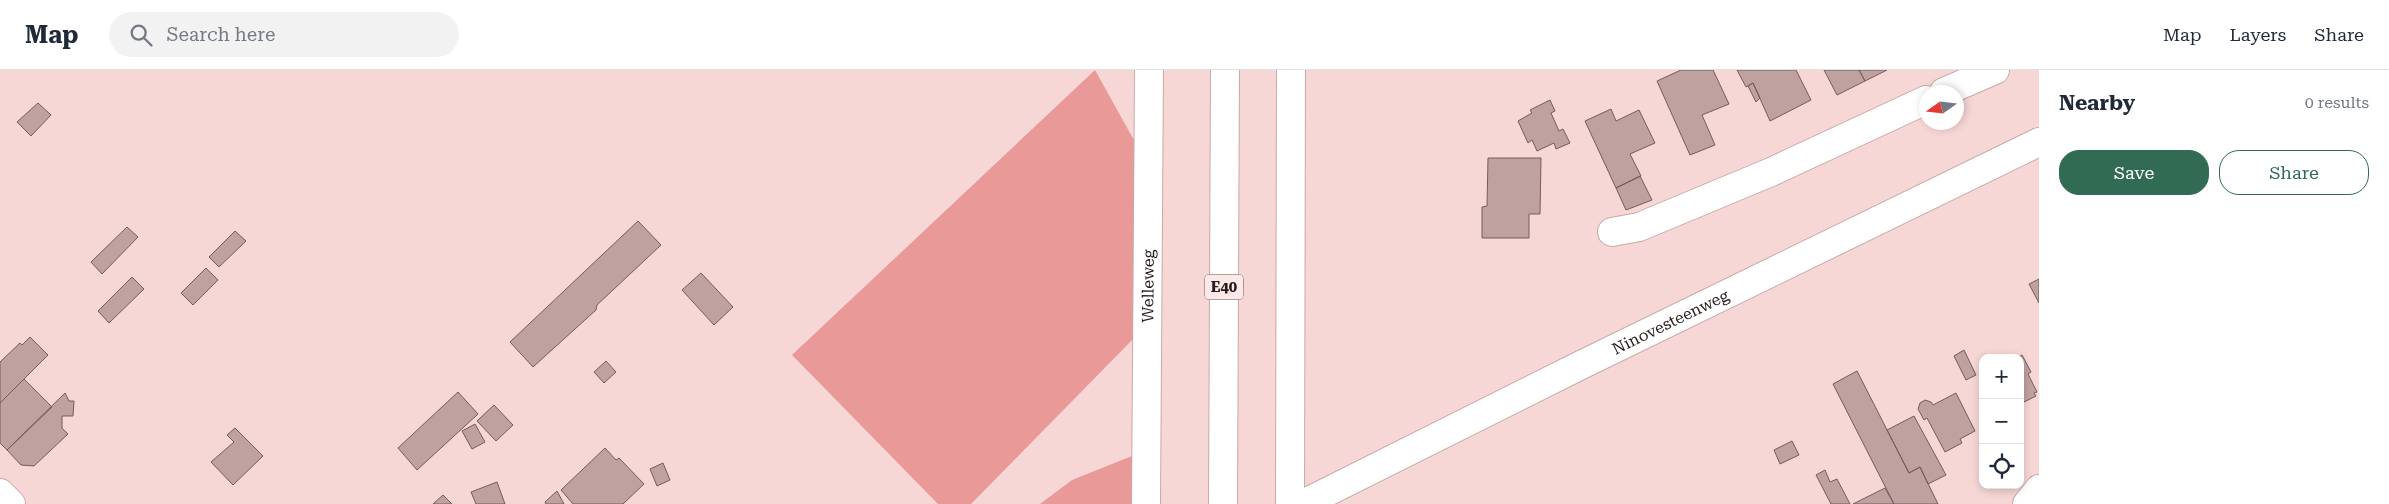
<!DOCTYPE html>
<meta charset="utf-8">
<style>
:root{--surface:#fff;--page:#f2f2f3;--text:#1f2937;--muted:#747a83;--line:#e0e1e3;--accent:#326b54}
body{margin:0;font-family:"Roboto Serif",serif;background:var(--page);color:var(--text)}
.controls{position:absolute;right:15px;bottom:15px;display:grid;overflow:hidden;border-radius:10px;box-shadow:0 2px 8px #0003}
.controls button{width:45px;height:45px;display:grid;place-items:center;padding:0;border:0;border-bottom:1px solid var(--line);background:var(--surface);color:var(--text);font:25px sans-serif}
.compass{position:absolute;left:1919px;top:15px;width:45px;height:45px;border-radius:50%;background:var(--surface);box-shadow:0 2px 8px #0003;rotate:256deg}
.list{margin:0;padding:0;list-style:none}
h2{display:flex;justify-content:space-between;align-items:center;height:65px;margin:0;padding:0 20px;font-size:21px}
h2 small{font-size:16px;font-weight:400;color:var(--muted)}
.actions{display:flex;gap:10px;padding:15px 20px}
.actions a{flex:1;padding:11px 0;border:1px solid var(--accent);border-radius:20px;text-align:center;font-size:18px;color:var(--accent)}
.actions .main{background:var(--accent);color:#fff}
.icon{flex:none;width:28px;height:28px;fill:none;stroke:currentColor;stroke-width:2;stroke-linecap:round;stroke-linejoin:round}
.map{position:relative;flex:none;width:2039px;height:434px;overflow:hidden}
header{display:flex;align-items:center;gap:30px;box-sizing:border-box;height:70px;padding:0 25px;background:var(--surface);border-bottom:1px solid var(--line)}
header strong{font-size:24px}
nav{display:flex;gap:28px;margin-inline-start:auto;font-size:18px}
.search{width:350px;height:45px;background:var(--page);display:flex;align-items:center;gap:12px;box-sizing:border-box;padding:0 18px;border-radius:28px;color:var(--muted);font-size:19px}
main{display:flex}
aside{flex:1;background:var(--surface)}
.map>svg:first-child{display:block}
.green{fill:#e89998}
.building{fill:#bfa1a0;stroke:#765b5a}
.lines{fill:none;stroke-linecap:round;stroke-linejoin:round}
.minor-casing{stroke:#c8a9a8;stroke-width:30}
.secondary-casing{stroke:#c8a9a8;stroke-width:30}
.motorway-casing{stroke:#c8a9a8;stroke-width:30}
.minor{stroke:#fff;stroke-width:28}
.secondary{stroke:#fff;stroke-width:28}
.motorway{stroke:#fff;stroke-width:28}
.labels{text-anchor:middle;dominant-baseline:central;stroke-width:4;stroke-linejoin:round;paint-order:stroke}
.shield{fill:#fbe8e7;stroke:#665858;stroke-width:1}
.shield-label{font-size:15px;font-weight:bold;fill:#261b1a}
.street-label{font-size:16px;fill:#261b1a;stroke:#fbe8e7}
</style>
<header>
<strong>Map</strong>
<div class="search"><svg class="icon" aria-label="search" viewBox="0 0 24 24"><circle cx="10" cy="10" r="6"/><path d="M15 15l6 6"/></svg>Search here</div>
<nav><a>Map</a><a>Layers</a><a>Share</a></nav>
</header>
<main>
<div class="map">
<svg width="2039" height="434" viewBox="0 0 2039 434">
<rect width="100%" height="100%" fill="#f7d7d6"/>
<!-- green -->
<path class="green" d="M 1095,0 L 1140,81 L 1138,264 L 971,434 L 938,434 L 792,285 Z
M 1132,386 L 1132,434 L 1040,434 L 1072,410 Z"/>
<!-- building -->
<path class="building" d="M 1681,0 L 1713,0 L 1729,34 L 1702,45 L 1715,75 L 1690,85 L 1657,11 Z
M 1737,0 L 1796,0 L 1811,30 L 1770,51 L 1753,13 L 1746,17 Z
M 1824,0 L 1859,0 L 1865,11 L 1837,25 Z
M 1859,0 L 1887,0 L 1865,11 Z
M 1753,13 L 1760,28 L 1756,32 L 1748,16 Z
M 1550,30 L 1555,41 L 1551,43 L 1559,61 L 1563,59 L 1570,73 L 1556,79 L 1554,73 L 1537,81 L 1532,70 L 1528,73 L 1518,51 L 1532,43 L 1530,40 Z
M 38,33 L 51,45 L 31,66 L 17,52 Z
M 1611,39 L 1616,51 L 1639,40 L 1655,73 L 1630,84 L 1641,106 L 1616,118 L 1585,51 Z
M 1488,88 L 1541,88 L 1540,144 L 1529,144 L 1529,168 L 1482,168 L 1482,137 L 1487,136 Z
M 1640,106 L 1652,130 L 1626,140 L 1616,118 Z
M 638,151 L 661,175 L 597,235 L 596,240 L 533,297 L 510,272 Z
M 127,157 L 138,167 L 102,204 L 91,192 Z
M 235,161 L 246,171 L 219,197 L 209,187 Z
M 206,198 L 218,210 L 193,235 L 181,223 Z
M 701,203 L 733,237 L 714,255 L 682,220 Z
M 132,207 L 144,219 L 109,253 L 98,241 Z
M 2039,209 L 2039,233 L 2029,214 Z
M 30,267 L 48,285 L 0,333 L 0,292 L 20,273 L 22,275 Z
M 1964,280 L 1976,305 L 1966,310 L 1954,286 Z
M 2022,285 L 2031,302 L 2028,304 L 2037,322 L 2034,323 L 2036,326 L 2024,332 L 2023,329 L 2020,330 L 2020,288 L 2017,288 Z
M 606,291 L 616,302 L 604,313 L 594,302 Z
M 1857,301 L 1909,403 L 1920,397 L 1938,434 L 1894,434 L 1833,314 Z
M 24,309 L 52,337 L 7,380 L 0,373 L 0,333 Z
M 458,322 L 478,344 L 417,400 L 398,378 Z
M 65,323 L 69,331 L 74,331 L 73,346 L 62,346 L 62,358 L 68,364 L 34,396 L 21,395 L 7,380 Z
M 1956,323 L 1975,361 L 1960,369 L 1962,373 L 1945,382 L 1927,348 L 1924,350 L 1918,339 L 1920,333 L 1925,330 L 1931,332 L 1933,335 Z
M 494,335 L 513,355 L 496,371 L 477,351 Z
M 1914,346 L 1946,405 L 1928,414 L 1920,397 L 1909,403 L 1887,360 Z
M 475,354 L 485,372 L 472,379 L 462,361 Z
M 235,358 L 263,386 L 233,415 L 211,392 L 234,372 L 227,365 Z
M 1792,371 L 1799,385 L 1780,394 L 1774,380 Z
M 605,378 L 616,390 L 619,388 L 644,414 L 623,434 L 573,434 L 561,420 Z
M 663,393 L 670,410 L 657,416 L 650,399 Z
M 1825,400 L 1830,412 L 1837,409 L 1850,434 L 1831,434 L 1816,405 Z
M 497,412 L 505,434 L 476,434 L 471,422 Z
M 1885,418 L 1894,434 L 1853,434 Z
M 557,421 L 564,434 L 546,434 L 545,432 Z
M 443,425 L 452,434 L 433,434 Z"/>
<g class="lines">
<!-- minor casing -->
<g class="minor-casing">
<g id="minor">
<path d="M 1944,22 L 1995,0"/>
<path d="M 1612,162 L 1639,157 L 1771,102 L 1926,30"/>
<path d="M 0,423 L 11,434"/>
<path id="s1" d="M 1146,434 L 1149,0"/>
<path d="M 2027,434 L 2039,419"/>
</g>
</g>
<!-- secondary casing -->
<g class="secondary-casing">
<g id="secondary">
<path id="s2" d="M 1303,434 L 1579,296 L 2039,72"/>
</g>
</g>
<!-- motorway casing -->
<g class="motorway-casing">
<path id="motorway" d="M 1223,434 L 1225,0
M 1290,434 L 1291,0"/>
</g>
<!-- minor -->
<use href="#minor" class="minor"/>
<!-- secondary -->
<use href="#secondary" class="secondary"/>
<!-- motorway -->
<use href="#motorway" class="motorway"/>
</g>
<g class="labels">
<!-- shield labels -->
<rect class="shield" x="1205" y="204.5" width="38" height="25" rx="4"/>
<g class="shield-label">
<text x="1224" y="217">E40</text>
</g>
<!-- street labels -->
<g class="street-label">
<text stroke="none"><textPath href="#s1" startOffset="218">Welleweg</textPath></text>
<text stroke="none"><textPath href="#s2" startOffset="410">Ninovesteenweg</textPath></text>
</g>
</g>
</svg>
<div class="controls">
<button>+</button>
<button>−</button>
<button><svg class="icon" aria-label="locate" viewBox="0 0 24 24"><circle cx="12" cy="12" r="6"/><path d="M12 2v4M12 18v4M2 12h4M18 12h4"/></svg></button>
</div>
<svg class="compass" viewBox="-18 -18 36 36"><path d="M0-13l5 13h-10z" fill="#e53935"/><path d="M0 13l5-13h-10z" fill="#747a83"/></svg>
</div>
<aside>
<h2>Nearby<small>0 results</small></h2>
<ul class="list">
</ul>
<div class="actions"><a class="main">Save</a><a>Share</a></div>
</aside>
</main>
